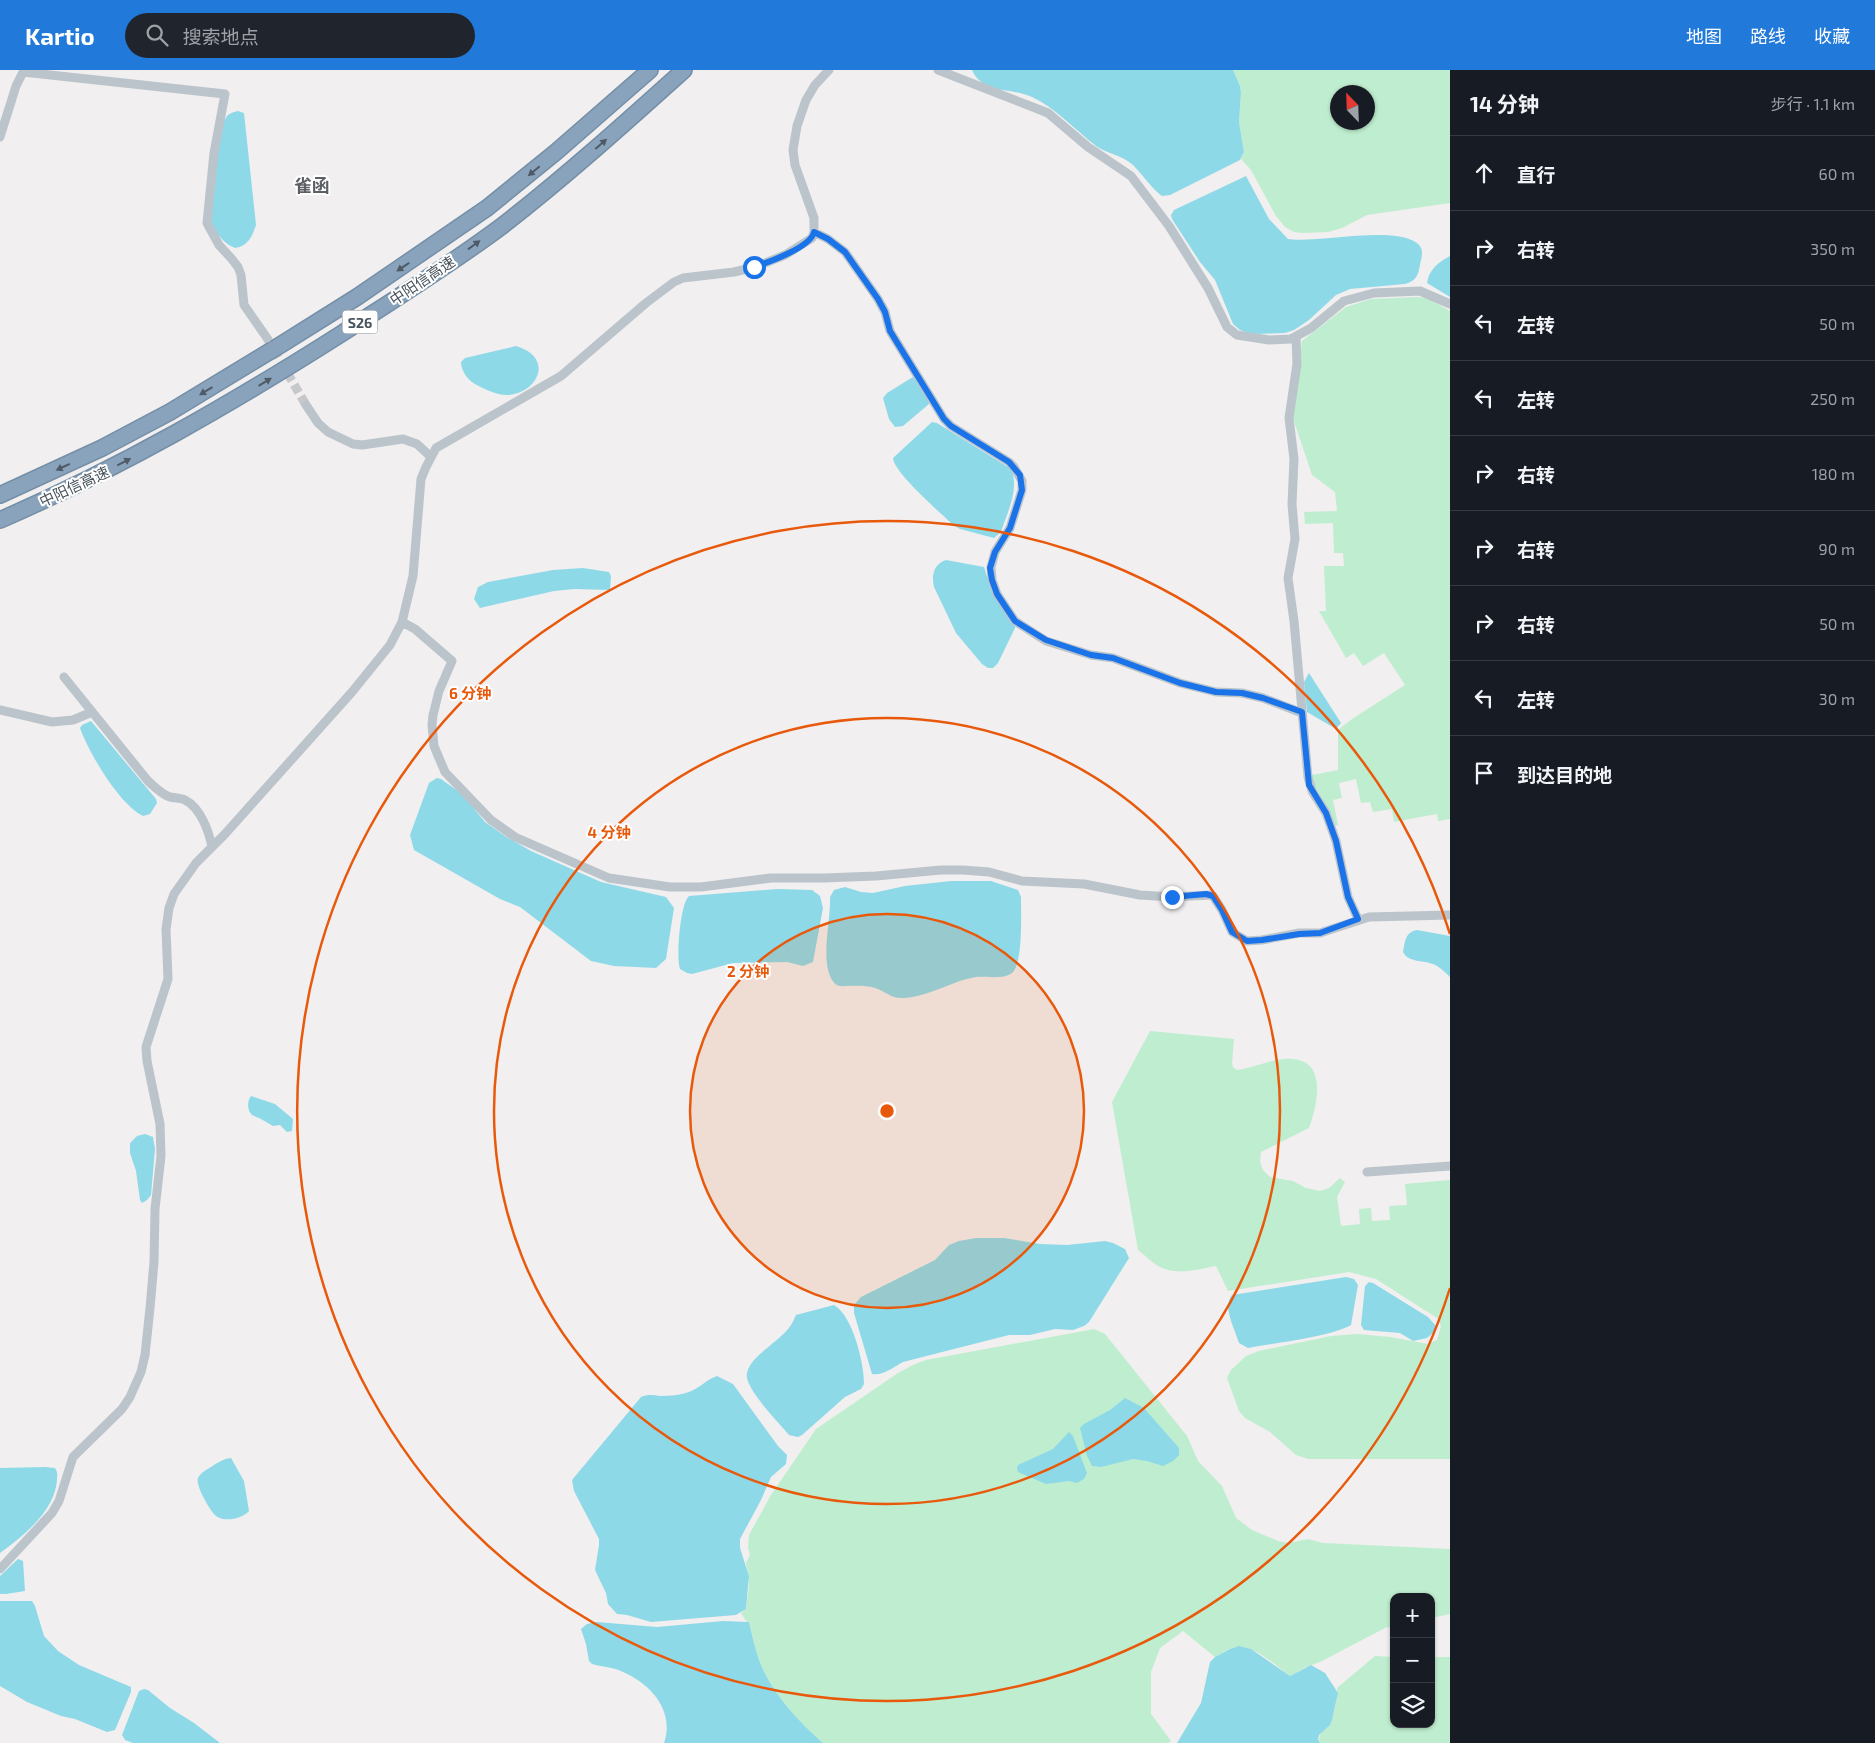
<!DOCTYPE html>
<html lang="zh">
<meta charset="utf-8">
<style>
:root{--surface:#171b24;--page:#20242c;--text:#f1f3f6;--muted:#9ea1a6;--line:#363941;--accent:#2179da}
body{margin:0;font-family:"Exo 2","Noto Sans SC",sans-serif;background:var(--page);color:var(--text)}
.controls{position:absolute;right:15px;bottom:15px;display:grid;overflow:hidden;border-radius:10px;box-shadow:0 1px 4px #0004}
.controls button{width:45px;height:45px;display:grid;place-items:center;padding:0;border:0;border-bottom:1px solid var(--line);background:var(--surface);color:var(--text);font:25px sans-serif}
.compass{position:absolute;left:1330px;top:15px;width:45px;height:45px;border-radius:50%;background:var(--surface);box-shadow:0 1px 4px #0004;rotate:337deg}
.stop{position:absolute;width:15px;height:15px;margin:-11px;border:4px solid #1a73e8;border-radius:50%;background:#fff}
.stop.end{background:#1a73e8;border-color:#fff;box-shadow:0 1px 5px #0008}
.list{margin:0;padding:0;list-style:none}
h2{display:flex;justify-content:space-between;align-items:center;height:65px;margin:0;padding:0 20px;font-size:21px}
h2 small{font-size:16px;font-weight:400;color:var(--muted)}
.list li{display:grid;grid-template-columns:32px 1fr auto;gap:15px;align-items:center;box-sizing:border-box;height:75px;padding:0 20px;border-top:1px solid var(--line)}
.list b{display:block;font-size:19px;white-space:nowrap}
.list em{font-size:16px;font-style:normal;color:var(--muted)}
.icon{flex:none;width:28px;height:28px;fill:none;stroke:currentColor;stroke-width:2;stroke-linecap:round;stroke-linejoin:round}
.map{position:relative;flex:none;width:1450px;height:1673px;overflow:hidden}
header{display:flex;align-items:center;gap:30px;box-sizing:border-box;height:70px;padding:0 25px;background:var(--accent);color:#fff}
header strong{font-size:24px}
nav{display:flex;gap:28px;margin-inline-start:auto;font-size:18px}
.search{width:350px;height:45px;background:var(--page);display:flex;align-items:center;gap:12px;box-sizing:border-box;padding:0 18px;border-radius:28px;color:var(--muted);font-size:19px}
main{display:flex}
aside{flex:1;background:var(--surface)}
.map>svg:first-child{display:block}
.green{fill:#bfedcf;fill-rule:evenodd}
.water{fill:#8ed9e8}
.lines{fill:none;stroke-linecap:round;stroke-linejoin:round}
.street-tunnel{stroke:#c7c8ca;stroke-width:9;stroke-dasharray:9 4.5;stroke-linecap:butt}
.highway-casing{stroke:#748fa7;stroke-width:18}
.street{stroke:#bbc4cb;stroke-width:9}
.highway{stroke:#89a3bc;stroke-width:15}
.oneway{fill:#4e5b66}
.route{stroke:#1a73e8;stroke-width:6}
.ring{fill:none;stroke:#e8590c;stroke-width:2.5}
.labels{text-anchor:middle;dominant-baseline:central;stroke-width:4;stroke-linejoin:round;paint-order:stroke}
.shield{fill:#fff;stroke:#7f878d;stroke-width:1}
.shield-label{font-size:14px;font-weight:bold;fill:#48535c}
.street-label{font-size:15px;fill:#48535c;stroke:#fff}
.quarter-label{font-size:18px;font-weight:bold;fill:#5c6064;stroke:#fff}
.centre{fill:#e8590c;stroke:#fff;stroke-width:2.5}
.ring-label{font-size:15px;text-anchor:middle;font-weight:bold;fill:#e8590c;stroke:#fff;stroke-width:4;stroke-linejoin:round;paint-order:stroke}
</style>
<header>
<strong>Kartio</strong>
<div class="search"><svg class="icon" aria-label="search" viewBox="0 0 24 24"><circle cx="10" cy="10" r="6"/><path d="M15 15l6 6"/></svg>搜索地点</div>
<nav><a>地图</a><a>路线</a><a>收藏</a></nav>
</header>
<main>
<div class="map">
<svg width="1450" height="1673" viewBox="0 0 1450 1673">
<rect width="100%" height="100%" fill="#f1efef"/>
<!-- green -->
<path class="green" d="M 1233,0 L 1450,0 L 1450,133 L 1367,145 L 1342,158 L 1328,162 L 1303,163 L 1294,162 L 1285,157 L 1276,146 L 1251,100 L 1241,89 L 1244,82 L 1239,52 L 1241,23 L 1240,16 ZM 1338,22 L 1368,22 L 1368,52 L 1338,52 Z
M 1416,227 L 1427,228 L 1450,241 L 1450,749 L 1438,751 L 1437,744 L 1394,752 L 1392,739 L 1373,742 L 1370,732 L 1361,733 L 1356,709 L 1339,713 L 1342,728 L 1333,730 L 1338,755 L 1334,756 L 1321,727 L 1312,712 L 1312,705 L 1338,700 L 1338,660 L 1352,649 L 1405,615 L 1384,583 L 1363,596 L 1354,583 L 1346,588 L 1319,541 L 1326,541 L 1324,496 L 1344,496 L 1343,483 L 1334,483 L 1333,453 L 1305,454 L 1304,442 L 1337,441 L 1335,422 L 1312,405 L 1293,348 L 1302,271 L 1346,237 L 1371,229 Z
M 1150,961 L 1234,969 L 1232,993 L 1233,997 L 1237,1000 C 1253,998 1267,991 1283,989 C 1328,984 1319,1031 1309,1058 L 1261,1082 L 1260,1092 L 1263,1100 L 1270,1107 L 1293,1111 L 1306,1118 L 1320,1121 L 1329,1118 L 1340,1108 L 1345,1112 L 1337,1127 L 1341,1156 L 1360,1154 L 1359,1139 L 1371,1138 L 1372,1151 L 1390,1150 L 1389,1136 L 1407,1135 L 1405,1114 L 1450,1110 L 1450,1389 L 1308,1389 L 1296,1385 L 1270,1362 L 1245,1348 L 1239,1341 L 1227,1308 L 1231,1300 L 1246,1286 L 1259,1281 L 1331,1266 L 1357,1264 L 1390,1267 L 1428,1274 L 1437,1270 L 1441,1256 L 1437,1248 L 1376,1209 L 1349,1202 L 1228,1221 L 1216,1196 C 1199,1199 1178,1206 1160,1197 C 1152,1193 1145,1185 1138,1180 L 1112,1032 Z
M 1094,1259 L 1105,1264 L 1187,1366 L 1198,1391 L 1222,1416 L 1236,1448 L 1252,1460 L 1278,1471 L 1289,1473 L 1308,1469 L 1323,1473 L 1450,1479 L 1450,1544 L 1431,1548 L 1431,1527 L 1394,1527 L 1394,1556 L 1385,1558 L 1320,1592 L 1306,1597 L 1290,1606 C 1276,1596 1259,1579 1242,1577 C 1233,1575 1223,1583 1215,1587 L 1183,1561 L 1160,1578 L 1151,1602 L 1151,1644 L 1171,1671 L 1168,1673 L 823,1673 C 797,1650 771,1622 759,1590 C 755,1578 752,1565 749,1552 L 746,1551 L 741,1543 L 746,1539 L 749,1516 L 749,1506 L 746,1493 L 750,1485 L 748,1477 L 749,1465 L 771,1425 L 816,1359 L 898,1303 L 915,1294 L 926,1290 Z
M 1375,1586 L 1394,1587 L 1394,1654 L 1431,1654 L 1431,1587 L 1450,1587 L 1450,1673 L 1320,1673 C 1316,1663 1326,1661 1330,1654 C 1333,1648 1339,1624 1337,1618 Z"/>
<!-- water -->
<path class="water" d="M 972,0 L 1233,0 L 1240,16 L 1241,23 L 1239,52 L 1244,82 L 1240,90 L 1170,125 L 1162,126 C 1151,118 1143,105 1133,95 C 1122,85 1108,84 1096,76 C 1074,59 1057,39 1032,27 C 1012,17 983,25 972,0 Z
M 238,41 L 244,43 L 256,155 C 252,167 248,176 235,178 C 223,173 216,163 211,152 C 213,132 216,60 227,46 C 230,43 234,42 238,41 Z
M 1246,106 L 1269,149 L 1288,169 C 1316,174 1401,153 1420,176 C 1424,182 1421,189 1420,195 C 1418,206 1416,211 1405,214 L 1350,219 L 1336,225 L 1309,250 L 1294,260 L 1285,263 L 1251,264 L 1240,260 L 1233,254 L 1215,210 L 1200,192 L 1172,149 L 1171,145 L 1174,140 Z
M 1450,186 L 1450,227 L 1427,213 C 1429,199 1439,192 1450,186 Z
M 516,276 C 554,287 539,322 509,325 C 498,326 484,319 475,314 C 468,310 461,301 461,292 L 465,288 Z
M 913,307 L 928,329 L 929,334 L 903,356 L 895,357 L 889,349 L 883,328 L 887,323 Z
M 932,352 L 937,353 L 1011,399 C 1020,419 1007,443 1001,462 L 994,468 L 960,459 L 953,455 C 941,443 894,403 893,388 Z
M 946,490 L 984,497 L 992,522 L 1015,555 L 1015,558 L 998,593 L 993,598 L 988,598 L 982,594 L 956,563 L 934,517 C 931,505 934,494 946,490 Z
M 583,498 L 609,502 L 611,506 L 610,520 L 574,519 L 554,521 L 480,538 L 474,529 L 478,517 L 488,512 L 553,500 Z
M 1309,603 L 1341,653 L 1336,659 L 1307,642 L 1304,612 Z
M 91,651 L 156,729 L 157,733 L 150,744 L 143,746 C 119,734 89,683 80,658 L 82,655 Z
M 437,708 L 441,709 L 462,724 L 485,752 L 505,766 L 531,781 L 601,812 L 666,827 L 674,838 L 666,889 L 656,898 L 614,896 L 591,891 L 520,837 L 500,829 L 414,780 L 410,765 L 429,713 Z
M 951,811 L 991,811 L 1018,820 L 1021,827 C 1021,843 1023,891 1013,902 C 1005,910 987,906 976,907 C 951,911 929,927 903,928 C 892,929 885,921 875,918 C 865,915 854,916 845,916 C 839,917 835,915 832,910 C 820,889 831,851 830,827 L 834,820 L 845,817 L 861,822 L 873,823 L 905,816 Z
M 778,819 L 812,820 L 820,826 L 823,838 L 813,892 L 803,896 L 787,892 L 733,893 L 692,904 L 687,903 L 680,899 C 676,888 680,834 689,826 Z
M 1417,860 L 1450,866 L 1450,907 C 1446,903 1442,899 1437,896 C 1426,889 1409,894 1403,882 C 1405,872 1405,862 1417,860 Z
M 251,1026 L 275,1034 L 293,1049 L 292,1061 L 287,1062 L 280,1055 L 273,1056 L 261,1049 L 252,1045 C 247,1040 247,1031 251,1026 Z
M 145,1064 L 153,1067 L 155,1079 L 151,1125 L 147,1130 L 142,1133 L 140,1130 L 136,1101 L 130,1083 L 130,1073 L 137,1066 Z
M 976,1168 L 1004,1168 L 1040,1174 L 1067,1175 L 1105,1171 L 1113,1173 L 1125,1179 L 1129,1188 L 1089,1252 L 1084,1256 L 1073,1260 L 1055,1259 L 1030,1265 L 1009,1265 L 903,1292 C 894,1297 883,1306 872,1304 L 854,1243 L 854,1235 L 861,1227 L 935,1190 L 949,1175 L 959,1171 Z
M 1346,1207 L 1354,1209 L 1358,1215 L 1351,1255 C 1330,1267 1274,1273 1248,1278 L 1239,1273 C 1235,1259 1222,1237 1232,1225 Z
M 1369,1212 L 1373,1213 L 1428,1247 L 1436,1256 L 1435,1261 L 1427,1268 L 1413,1271 L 1400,1263 L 1364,1260 L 1361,1255 L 1365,1216 Z
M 834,1235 C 853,1246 864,1293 864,1314 L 861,1319 L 845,1327 L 802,1365 L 798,1367 L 789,1365 C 780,1354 743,1317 747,1303 C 751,1285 781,1271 791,1255 C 793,1252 794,1249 796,1245 Z
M 717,1306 L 733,1314 L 778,1376 L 787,1385 L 786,1394 L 771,1407 L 761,1430 L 740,1469 L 740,1478 L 749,1506 L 746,1539 L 736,1545 L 651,1552 L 627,1545 L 617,1544 L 608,1534 L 606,1523 L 595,1500 L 599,1475 L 599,1469 L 574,1421 L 572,1410 L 641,1327 C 648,1324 653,1325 661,1326 C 670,1326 680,1325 689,1322 C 700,1318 707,1309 717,1306 Z
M 1125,1328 L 1144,1338 L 1179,1378 L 1179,1385 L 1173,1391 L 1163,1396 L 1147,1391 L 1133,1389 L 1101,1397 L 1092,1396 L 1087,1386 L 1080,1358 L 1084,1354 L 1110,1340 Z
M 1069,1362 L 1073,1366 L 1087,1403 L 1084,1409 L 1077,1413 L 1069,1411 L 1046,1414 L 1018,1402 L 1017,1398 L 1018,1395 L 1053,1379 Z
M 231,1388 L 244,1411 L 249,1441 C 243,1448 225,1453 216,1446 C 210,1441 195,1415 198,1408 C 201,1402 208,1399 214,1395 C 219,1392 225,1388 231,1388 Z
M 45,1397 L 55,1398 L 57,1402 C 60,1437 25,1465 0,1483 L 0,1398 Z
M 18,1489 L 23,1491 L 25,1521 L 6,1524 L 0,1524 L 0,1506 Z
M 0,1531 L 32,1531 L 35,1536 L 44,1566 L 58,1581 L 79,1595 L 131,1617 L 131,1622 L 115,1660 L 107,1662 L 75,1649 L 61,1646 L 27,1632 L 0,1616 Z
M 723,1551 L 749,1552 C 752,1565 755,1578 759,1590 C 771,1622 797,1650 823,1673 L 664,1673 C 675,1641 651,1614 623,1602 C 613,1597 602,1597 592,1594 L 589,1591 L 586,1574 L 581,1559 L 587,1554 L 597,1552 L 657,1557 Z
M 1239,1576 L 1251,1579 L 1290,1606 L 1311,1595 L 1325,1603 L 1338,1623 L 1332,1650 L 1330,1655 L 1319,1665 L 1318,1669 L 1320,1673 L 1177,1673 L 1201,1633 L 1210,1592 L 1215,1587 L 1230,1579 Z
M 144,1619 L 148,1620 L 170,1638 L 194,1653 L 220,1673 L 133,1673 L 125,1670 L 122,1665 L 139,1621 Z"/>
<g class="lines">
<!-- street-tunnel -->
<path class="street-tunnel" d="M 267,268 L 306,335"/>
<!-- highway casing -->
<g class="highway-casing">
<path id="highway" d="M 0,425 L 102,378 L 170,342 L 282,274 L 357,227 L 487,138 L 556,82 L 650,0
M 0,450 C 120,398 231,334 341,264 C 395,229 450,195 502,156 C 565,107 624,54 684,0"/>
</g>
<!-- street -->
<path class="street" d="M 938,0 L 1048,43 L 1088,77 L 1131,106 L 1169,156 L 1208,218 L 1227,257 L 1237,265 L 1269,270 L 1291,269 L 1311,258 L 1344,231 L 1374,223 L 1420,221 L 1450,234
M 23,2 L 225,24 L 214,83 L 207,153 L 219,175 L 231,188 L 238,197 L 241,205 L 244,235 L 267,268
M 0,67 L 16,16 L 24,0
M 814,162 L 828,169 L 845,182 L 878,229 L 885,242 L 890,261 L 944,349 L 951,356 L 1009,392 L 1014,397 L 1022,411 L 1022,420 L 1010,458 L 995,482 L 991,497 L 992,510 L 997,524 L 1015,551 L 1046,571 L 1091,585 L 1113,588 L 1180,613 L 1216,622 L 1242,623 L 1263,628 L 1302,643
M 1296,267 L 1297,294 L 1289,348 L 1294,389 L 1292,434 L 1295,469 L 1288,508 L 1294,551 L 1308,707 L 1312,721 L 1326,743 L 1336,771 L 1348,827 L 1358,849
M 306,335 L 318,353 L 328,362 L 353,374 L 362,375 L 403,369 L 417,374 L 431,387
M 402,552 L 415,559 L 452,591 L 439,621 L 433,645 L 432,655 L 434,676 L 445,702 L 491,750 L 515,767 L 609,808 L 670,817 L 701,817 L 771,808 L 824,808 L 876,806 L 941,800 L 963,800 L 989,802 L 1022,811 L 1084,814 L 1140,825 L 1172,827 L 1211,825 L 1213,826 L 1222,840 L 1232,862 L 1247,871 L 1262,870 L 1299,863 L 1320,863 L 1369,847 L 1450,845
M 64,607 L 148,711 C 155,717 161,724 170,727 C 175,728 181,728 185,730 C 201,738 209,762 212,777
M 0,640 L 52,652 L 73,650 L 92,642
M 1367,1102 L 1450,1096
M 0,1499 L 52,1443 L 59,1431 L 73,1387 L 122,1339 L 130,1327 L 141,1302 L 145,1285 L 150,1238 L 154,1192 L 155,1139 L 161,1086 L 160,1054 L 147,991 L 146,977 L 168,909 L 166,859 L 169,838 L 174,824 L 196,793 L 225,764 L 352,622 L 390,575 L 402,552 L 413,506 L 421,409 L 426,397 L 436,378 L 561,306 L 646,233 L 674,212 L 683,208 L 734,202 L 755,197 L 785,185 L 812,168 L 814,162 L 814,148 L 795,95 L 793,80 L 797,56 L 806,30 L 815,15 L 829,0"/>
<!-- highway -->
<use href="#highway" class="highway"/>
</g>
<!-- one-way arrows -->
<defs><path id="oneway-solid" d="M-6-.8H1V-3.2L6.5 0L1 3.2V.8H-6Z" transform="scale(1.25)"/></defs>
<g class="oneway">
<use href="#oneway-solid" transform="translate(601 74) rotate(-41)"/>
<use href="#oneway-solid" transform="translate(534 101) rotate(140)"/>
<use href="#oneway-solid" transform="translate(474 175) rotate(-36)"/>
<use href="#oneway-solid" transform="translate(403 197) rotate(146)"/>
<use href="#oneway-solid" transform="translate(265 312) rotate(-31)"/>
<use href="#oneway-solid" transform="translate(206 321) rotate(149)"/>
<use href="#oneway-solid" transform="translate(124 392) rotate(-27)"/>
<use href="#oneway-solid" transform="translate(63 397) rotate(155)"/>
</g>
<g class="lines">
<!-- route -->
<path class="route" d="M 754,197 C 769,192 811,177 814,162 L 828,169 L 845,182 L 878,229 L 885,242 L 890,261 L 944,349 L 951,356 L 1009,392 L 1020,405 L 1022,420 L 1010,458 L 995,482 L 990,498 L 992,510 L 997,524 L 1015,551 L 1046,570 L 1091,585 L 1113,588 L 1180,613 L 1216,622 L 1242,623 L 1263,628 L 1302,642 L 1309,715 L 1326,743 L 1336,771 L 1348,827 L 1358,849 L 1320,863 L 1299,864 L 1262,870 L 1247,871 L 1232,862 L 1222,840 L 1213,826 L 1206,824 L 1172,827"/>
</g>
<!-- distance rings -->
<circle cx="887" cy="1041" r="197" fill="#e8590c" fill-opacity=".12"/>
<g class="ring">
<circle cx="887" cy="1041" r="197"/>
<circle cx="887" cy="1041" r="393"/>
<path d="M1450 1218A590 590 0 1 1 1450 864"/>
</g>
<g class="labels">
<!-- shield labels -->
<rect class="shield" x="342.5" y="240.5" width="35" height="23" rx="4"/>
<g class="shield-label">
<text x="360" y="252">S26</text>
</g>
<!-- street labels -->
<g class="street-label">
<text transform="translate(422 210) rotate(-34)">中阳信高速</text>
<text transform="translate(74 416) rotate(-25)">中阳信高速</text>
</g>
<!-- quarter labels -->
<g class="quarter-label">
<text x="312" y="115">雀函</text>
</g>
</g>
<circle cx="887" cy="1041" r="8" class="centre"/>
<g class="ring-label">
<text x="470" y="629">6 分钟</text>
<text x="609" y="768">4 分钟</text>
<text x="748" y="907">2 分钟</text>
</g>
</svg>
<div class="controls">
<button>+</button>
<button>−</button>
<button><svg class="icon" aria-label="layers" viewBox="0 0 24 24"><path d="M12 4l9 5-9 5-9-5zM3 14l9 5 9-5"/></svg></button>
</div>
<svg class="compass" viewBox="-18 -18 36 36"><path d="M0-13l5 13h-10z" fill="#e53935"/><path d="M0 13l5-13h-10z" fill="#9ea1a6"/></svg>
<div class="stop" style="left:754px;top:197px"></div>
<div class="stop end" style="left:1172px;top:827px"></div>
</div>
<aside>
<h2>14 分钟<small>步行 · 1.1 km</small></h2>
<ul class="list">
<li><svg class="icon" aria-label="ahead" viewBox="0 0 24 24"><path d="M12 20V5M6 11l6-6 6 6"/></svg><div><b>直行</b></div><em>60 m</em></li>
<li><svg class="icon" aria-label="right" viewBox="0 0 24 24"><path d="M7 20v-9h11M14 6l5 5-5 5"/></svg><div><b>右转</b></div><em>350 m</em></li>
<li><svg class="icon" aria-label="left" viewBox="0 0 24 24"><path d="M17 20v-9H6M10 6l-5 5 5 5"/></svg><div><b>左转</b></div><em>50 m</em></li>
<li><svg class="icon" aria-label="left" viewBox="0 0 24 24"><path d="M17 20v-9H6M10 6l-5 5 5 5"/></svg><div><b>左转</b></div><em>250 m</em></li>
<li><svg class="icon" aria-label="right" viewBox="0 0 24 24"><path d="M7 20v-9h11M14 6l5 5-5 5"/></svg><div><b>右转</b></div><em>180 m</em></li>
<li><svg class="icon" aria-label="right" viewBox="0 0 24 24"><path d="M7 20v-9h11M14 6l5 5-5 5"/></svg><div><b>右转</b></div><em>90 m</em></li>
<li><svg class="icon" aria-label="right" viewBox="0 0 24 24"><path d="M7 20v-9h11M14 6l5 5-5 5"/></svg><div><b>右转</b></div><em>50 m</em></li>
<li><svg class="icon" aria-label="left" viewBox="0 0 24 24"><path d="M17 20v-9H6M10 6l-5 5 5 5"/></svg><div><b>左转</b></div><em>30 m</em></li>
<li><svg class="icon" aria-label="arrive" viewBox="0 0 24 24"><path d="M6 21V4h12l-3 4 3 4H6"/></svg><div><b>到达目的地</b></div></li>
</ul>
</aside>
</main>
